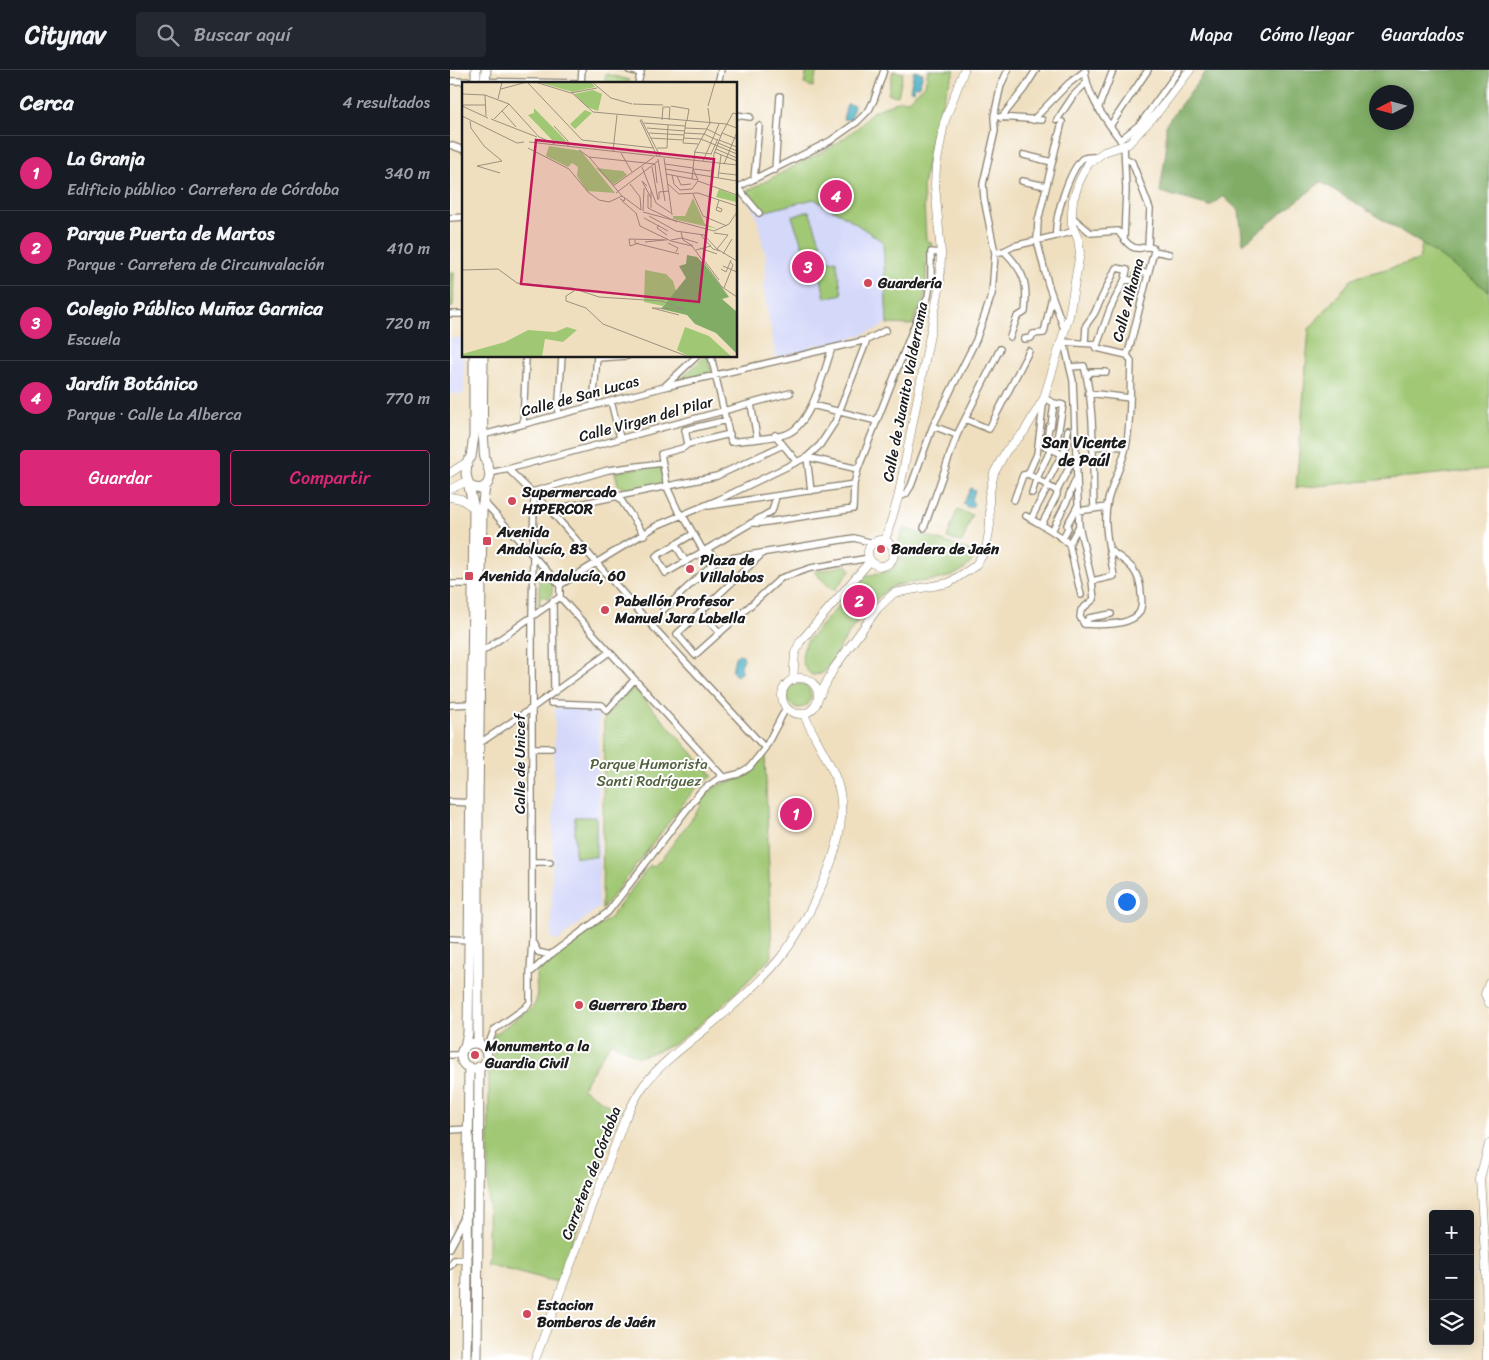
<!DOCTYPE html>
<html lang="es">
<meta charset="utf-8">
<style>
:root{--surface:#171b24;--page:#242831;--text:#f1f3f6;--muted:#9ea1a6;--line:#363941;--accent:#db2777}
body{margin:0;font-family:Sriracha,sans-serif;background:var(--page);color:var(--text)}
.controls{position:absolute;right:15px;bottom:15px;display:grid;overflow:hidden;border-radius:5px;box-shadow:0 2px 12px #0003}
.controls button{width:45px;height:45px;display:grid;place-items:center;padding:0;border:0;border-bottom:1px solid var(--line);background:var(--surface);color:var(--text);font:25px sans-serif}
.compass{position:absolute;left:919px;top:15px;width:45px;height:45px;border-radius:50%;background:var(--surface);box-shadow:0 2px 12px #0003;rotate:264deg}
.you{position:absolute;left:676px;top:831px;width:18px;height:18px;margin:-12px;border:4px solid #fff;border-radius:50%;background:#1a73e8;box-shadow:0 0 0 8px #1a73e833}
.badge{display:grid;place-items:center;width:32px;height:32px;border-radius:50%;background:var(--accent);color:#fff;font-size:16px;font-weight:700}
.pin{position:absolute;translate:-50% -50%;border:2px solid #fff;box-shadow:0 1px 5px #0006}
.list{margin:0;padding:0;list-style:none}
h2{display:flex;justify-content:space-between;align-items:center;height:65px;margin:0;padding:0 20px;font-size:21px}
h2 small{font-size:16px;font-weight:400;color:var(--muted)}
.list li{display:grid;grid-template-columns:32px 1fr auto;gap:15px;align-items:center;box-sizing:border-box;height:75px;padding:0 20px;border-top:1px solid var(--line)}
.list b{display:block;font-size:19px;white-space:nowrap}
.list p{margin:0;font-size:16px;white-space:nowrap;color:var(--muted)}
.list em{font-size:16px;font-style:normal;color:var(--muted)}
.actions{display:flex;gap:10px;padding:15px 20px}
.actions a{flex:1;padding:11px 0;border:1px solid var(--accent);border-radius:5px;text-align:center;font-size:18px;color:var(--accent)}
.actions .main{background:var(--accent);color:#fff}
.icon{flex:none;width:28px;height:28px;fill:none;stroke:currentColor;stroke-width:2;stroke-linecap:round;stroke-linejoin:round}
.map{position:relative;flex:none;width:1039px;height:1290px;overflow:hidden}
header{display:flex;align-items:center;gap:30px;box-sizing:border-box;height:70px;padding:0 25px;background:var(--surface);border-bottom:1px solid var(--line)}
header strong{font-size:24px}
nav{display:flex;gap:28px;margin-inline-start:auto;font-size:18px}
.search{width:350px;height:45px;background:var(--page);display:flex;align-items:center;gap:12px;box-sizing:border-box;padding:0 18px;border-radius:5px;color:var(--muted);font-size:19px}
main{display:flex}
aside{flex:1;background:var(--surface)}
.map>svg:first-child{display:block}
.built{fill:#d4d8f9}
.green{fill:#a0c874;stroke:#5e7248}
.forest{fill:#80ac66;stroke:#4e6441;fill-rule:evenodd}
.water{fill:#44aec3;stroke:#306570}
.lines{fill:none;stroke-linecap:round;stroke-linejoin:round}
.street-casing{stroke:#867e6e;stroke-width:8}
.secondary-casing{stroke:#867e6e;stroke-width:9}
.primary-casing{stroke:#867e6e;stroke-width:11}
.street{stroke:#fff;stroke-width:5.5}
.secondary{stroke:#fff;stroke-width:8}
.primary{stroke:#fff;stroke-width:9}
.poi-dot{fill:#d1495b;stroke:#fff;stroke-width:2}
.labels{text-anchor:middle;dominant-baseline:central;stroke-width:4;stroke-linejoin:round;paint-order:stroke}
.poi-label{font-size:15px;font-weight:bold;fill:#1c1c1c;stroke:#fff;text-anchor:start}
.street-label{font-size:15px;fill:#1c1c1c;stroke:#fff}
.park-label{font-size:15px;fill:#51613f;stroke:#fff}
.neighbourhood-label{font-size:16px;font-weight:bold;fill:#1c1c1c;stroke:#fff}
.inset-road{fill:none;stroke:#9b917e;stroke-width:1}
.view{fill:#c2185b;fill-opacity:0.15;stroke:#c2185b;stroke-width:2.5}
.inset-edge{fill:none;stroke:#1c1c1c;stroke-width:2.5}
</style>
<header>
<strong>Citynav</strong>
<div class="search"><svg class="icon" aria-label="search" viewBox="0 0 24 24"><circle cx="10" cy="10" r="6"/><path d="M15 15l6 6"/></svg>Buscar aquí</div>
<nav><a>Mapa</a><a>Cómo llegar</a><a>Guardados</a></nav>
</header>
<main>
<aside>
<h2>Cerca<small>4 resultados</small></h2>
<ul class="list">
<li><span class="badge">1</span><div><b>La Granja</b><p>Edificio público · Carretera de Córdoba</p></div><em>340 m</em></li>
<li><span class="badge">2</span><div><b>Parque Puerta de Martos</b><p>Parque · Carretera de Circunvalación</p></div><em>410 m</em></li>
<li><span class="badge">3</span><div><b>Colegio Público Muñoz Garnica</b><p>Escuela</p></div><em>720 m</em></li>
<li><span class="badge">4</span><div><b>Jardín Botánico</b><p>Parque · Calle La Alberca</p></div><em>770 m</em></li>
</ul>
<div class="actions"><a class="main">Guardar</a><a>Compartir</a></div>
</aside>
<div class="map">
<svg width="1039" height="1290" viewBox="0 0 1039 1290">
<rect width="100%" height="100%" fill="#fff"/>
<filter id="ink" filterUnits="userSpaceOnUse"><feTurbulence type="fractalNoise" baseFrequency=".02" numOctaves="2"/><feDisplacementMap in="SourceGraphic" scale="10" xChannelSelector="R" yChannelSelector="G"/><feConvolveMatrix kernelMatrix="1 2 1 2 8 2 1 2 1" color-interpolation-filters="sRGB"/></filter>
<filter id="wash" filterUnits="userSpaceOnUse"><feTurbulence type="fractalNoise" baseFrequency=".0096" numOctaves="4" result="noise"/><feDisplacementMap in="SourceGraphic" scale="20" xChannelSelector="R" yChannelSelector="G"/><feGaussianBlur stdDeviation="1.12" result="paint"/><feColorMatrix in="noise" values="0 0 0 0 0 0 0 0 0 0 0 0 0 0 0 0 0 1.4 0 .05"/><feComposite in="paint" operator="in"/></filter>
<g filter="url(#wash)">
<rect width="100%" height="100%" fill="#efdfbf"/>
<!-- built -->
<path class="built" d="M 297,121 L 312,142 L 364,129 L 396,147 L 433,172 L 437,254 L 433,254 L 432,257 L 409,266 L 404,265 L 404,268 L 373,276 L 366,274 L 362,275 L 360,279 L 326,288 L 313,216 L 315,211 L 316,188 L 306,144 L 293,123 Z
M 0,268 L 14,268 L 14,324 L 0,324 Z
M 105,637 L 149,638 L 149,837 L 108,871 L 101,868 Z"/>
<!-- green -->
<path class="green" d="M 357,0 L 367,0 L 363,17 L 354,14 Z
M 478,0 L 505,0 L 496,21 L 482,65 L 473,117 L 476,169 L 482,174 C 473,187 478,209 475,225 C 473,235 466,245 462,255 L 437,254 L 433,172 L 396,147 L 364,129 L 312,142 L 297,121 L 385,75 L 411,55 L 422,42 L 451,30 L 457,31 L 475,15 Z
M 443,1 L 453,3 L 448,26 L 438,24 Z
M 156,4 L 179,10 L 178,14 L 154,14 Z
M 359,141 L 371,174 L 354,180 L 342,147 Z
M 972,174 L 1039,221 L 1039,399 L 846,418 L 859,259 L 903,208 L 969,190 Z
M 386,190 L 392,224 L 375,228 L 368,193 Z
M 0,202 L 4,202 L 3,237 L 0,237 Z
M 255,286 L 258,286 L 261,303 L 230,310 Z
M 210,394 L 214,412 L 212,415 L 175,421 L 168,414 L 165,402 Z
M 507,440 L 522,445 L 512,473 L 497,468 Z
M 454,458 L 527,483 C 513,511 486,509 461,513 C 455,514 448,514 442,517 C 415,533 392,574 376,600 L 371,604 L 362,605 C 349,595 351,584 357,571 L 416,506 L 442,500 L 450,489 L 449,469 Z
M 397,495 L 400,499 L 400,501 L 384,521 L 364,502 Z
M 89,499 L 103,514 L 102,523 L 98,530 L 94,526 L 89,530 L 91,535 L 89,536 Z
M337 626a12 12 0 1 1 24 0a12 12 0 1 1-24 0Z
M 183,617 L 263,706 L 245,719 L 236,730 L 152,840 L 154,648 Z
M 315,684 L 322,887 L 269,939 L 231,969 L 223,975 L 189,987 L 161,972 L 132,1018 L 169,1042 L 151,1095 L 107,1212 L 35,1193 L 38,1185 L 39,996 C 44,989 46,981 40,975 L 44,965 L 84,936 L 87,928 L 86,904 L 95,894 L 160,848 L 200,795 L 203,797 L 213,787 L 252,735 L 248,731 L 266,716 L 292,708 L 300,704 Z
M 125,747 L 146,747 L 146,787 L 125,787 Z"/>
<!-- forest -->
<path class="forest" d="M 757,0 L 1039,0 L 1039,221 L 972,174 L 871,112 L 793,174 L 789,141 L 773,126 L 760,136 L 710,122 L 716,81 L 716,54 ZM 926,22 L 956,22 L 956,52 L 926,52 Z"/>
<!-- water -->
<path class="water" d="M 464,1 L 473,3 L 469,17 L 465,16 L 464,21 L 460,20 Z
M 397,34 L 404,35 L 401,50 L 393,49 Z
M 521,418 L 525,421 L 521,430 L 524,433 L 522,437 L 517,437 L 513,434 Z
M 289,584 L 293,585 L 294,589 L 291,595 L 291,603 L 286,606 L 282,601 L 285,587 Z"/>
</g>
<g filter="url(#ink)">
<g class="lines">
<!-- street casing -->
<g class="street-casing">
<path id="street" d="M 179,0 L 191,3
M 635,0 C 637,26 653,46 668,67
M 0,11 L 131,13
M 131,14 L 132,0
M 188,14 L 191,0
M 268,14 L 271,0
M 648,39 L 663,0
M 286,45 L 300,47
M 549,47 L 592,50
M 551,48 L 574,19 L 586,0
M 583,50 L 618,14 L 635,1
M 607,50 L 623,26 L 636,13
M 612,52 L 588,151 L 587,170 L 598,214 L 614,259
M 660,56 L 698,0
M 670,70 L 690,54 L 729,0
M 0,75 L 14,80
M 674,75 L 676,119 L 674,169
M 574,85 L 602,92
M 675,88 L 682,92 L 700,139 L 698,176
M 325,100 L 330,26
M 304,109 L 309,56
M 572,111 L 596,116
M 286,118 L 380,71 L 407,52 L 419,40 L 424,30 L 434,0
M 288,118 L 309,143
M 622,147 L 641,163 L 668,161 C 674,169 680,180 691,178 C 696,177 697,176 703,178 L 704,181 L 719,184
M 0,148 L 14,147
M 606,166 L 625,161
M 554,181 C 575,202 578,214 575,242 L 567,247 L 560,267
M 545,183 L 554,181 L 564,176 L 606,166 C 604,148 619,102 632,89 C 636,86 642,87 647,87
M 0,244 L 14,244
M 613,268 L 623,311 L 629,456 L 642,511 L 644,529 L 631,540 L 630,547 L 634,554 C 648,555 680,556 689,543 C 692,538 692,530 691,524 C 691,515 688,506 683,499 C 677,491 667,486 659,479
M 574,269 L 581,268 L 583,264 L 594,263 L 602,226
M 614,272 L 643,274 L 647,278 L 677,285
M 635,272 L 636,255 L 644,244 L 666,198 L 677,200 L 675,209 L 684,211 L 688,201 L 698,204
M 646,278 L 660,239 L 675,209
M 677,285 L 680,276 L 704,181
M 261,286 L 281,372 C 295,370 329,368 339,363 C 362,352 374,301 382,278
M 147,288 L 177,286
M 620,297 L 634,296 C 646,342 642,391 644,439
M 637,306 L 641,302 L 656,302
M 216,315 L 247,286
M 638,323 L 680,328
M 161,331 L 170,368
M 604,333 L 613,335 L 605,381
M 301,334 L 307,368
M 362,335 L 427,351
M 143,336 L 147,286
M 108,344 L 112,286
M 515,349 L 539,359 L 579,281
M 277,350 L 235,360 L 238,374 L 280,364
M 73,354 L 76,286
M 483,356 L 507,365
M 33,365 L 214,317 L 417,270 L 436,260
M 325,365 L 347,392
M 238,374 L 233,378 L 211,384 L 217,417 L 228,441 L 235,449 L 254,482
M 642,377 L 658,376 L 676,377
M 602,379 L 627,392
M 614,385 L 618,360
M 357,387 L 408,399
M 357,387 L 361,421
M 58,399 L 100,440 L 195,548 L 315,678
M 40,403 L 58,399 L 340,323
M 578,404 L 587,384 L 594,328 L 604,333 L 601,356 L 599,356 L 596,377
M 596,415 L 612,384
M 607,421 L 623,390
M 82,422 L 158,400 L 212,393
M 582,423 L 586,410 L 601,379
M 169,427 L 194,465
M 448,428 L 456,424 L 461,416 L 483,356 L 526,270 L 542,224 L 545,183 L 534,129 L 533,114 L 545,61 L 544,46 L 551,15 L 558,0
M 564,430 L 573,405 L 578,404 L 607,421 L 607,425 L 592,454
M 33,431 L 110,515
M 258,436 L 404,414
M 100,440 L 267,406 L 333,375
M 628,441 L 657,437
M 576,446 C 591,455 607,462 619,474
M 581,449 L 598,416
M 301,453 L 310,453 L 403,439 L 404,414 L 408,399 L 468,246 L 478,227 L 481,208 L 481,182 L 491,183
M 629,456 L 619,474 L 631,525
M 474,458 L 507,365 L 550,279
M 602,461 L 620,425 L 619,425 L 626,409
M 243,464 L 206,486 L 216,503 L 322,441 L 326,427
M 613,468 L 618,458 L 617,455 L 628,435
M 225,474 L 236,492
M 257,480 L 267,490 L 404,468 L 423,473
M 313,483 L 227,564 L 245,585 L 331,508 L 361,498 L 419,488
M 642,511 L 664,506 C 660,482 652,454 658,430 C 663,410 674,392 677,372 C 681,345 680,318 681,291 L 677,285
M 0,514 L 23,514
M 110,515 L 208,455 L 268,430 L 357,387 L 370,375 L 385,352 L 417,270
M 110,515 L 110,527 L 273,707
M 103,531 L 104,622
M 213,540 L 267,490
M 251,542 L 270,563
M 634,554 L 639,548 L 661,544
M 30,583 L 110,527
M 101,633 L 152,635 L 157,641 L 184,610
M 0,635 L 22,634
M 30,673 L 82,638 L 158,583
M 83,678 L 101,678
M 0,732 L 24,733
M 82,792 L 100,792
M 0,869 L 19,870
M 83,873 L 88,882 L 100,885
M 80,903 L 82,869 L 82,546 L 84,425
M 36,981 L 44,960 L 75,938 L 80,932 L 80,903 L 100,885 L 158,842 L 251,721 L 268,709 L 288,704 L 300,697 L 315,678 L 336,638
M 0,985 L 11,985
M 0,1060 L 19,1059
M 0,1178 L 16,1148
M 0,1196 L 4,1190 L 17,1189"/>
</g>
<!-- secondary casing -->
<g class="secondary-casing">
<path id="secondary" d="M 0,403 L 17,392
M 0,419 L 18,411
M 0,427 L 11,429 L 24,438
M418 483a13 13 0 1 1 26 0a13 13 0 1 1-26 0Z
M 435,471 L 448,428 L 490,214 L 491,183 L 485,115 L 486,97 L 494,53 L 514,0
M332 626a18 18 0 1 1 36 0a18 18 0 1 1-36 0Z
M 343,610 L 345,583 L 350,572 L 420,491
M 368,629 L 384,598 L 428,538 L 444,523 L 499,513 L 525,496 L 536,480 L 540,455 L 539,426 L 544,403 L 556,381 L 574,362 L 594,328 L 619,246 L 630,183 L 628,169 L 622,155 L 622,142 L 623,130 L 629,112 L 638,94 L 654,82 L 678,74 L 707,43 L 740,0
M 1039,913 L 1035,924 L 1039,933
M 85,1290 L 174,1051 C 180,1039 186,1026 194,1015 C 212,992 236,975 258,957 C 282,937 316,908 334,883 C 351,861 363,836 374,810 C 386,783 395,753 390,723 C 384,694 364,670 354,644
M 1037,1290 L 1036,1200 L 1030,1109 L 1039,1074"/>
</g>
<!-- primary casing -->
<g class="primary-casing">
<path id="primary" d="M 26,14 L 26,0
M 35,14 L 36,0
M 20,416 C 27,420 36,420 39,410 C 42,402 37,396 35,388 C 34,384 34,380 34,376 C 31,346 33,316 33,286
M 28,973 L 28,733 L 32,440 L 35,416
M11 986a13 13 0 1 1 26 0a13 13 0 1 1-26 0Z
M 15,976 L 18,963 L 24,438 L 16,404 L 17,392 L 21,387 L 24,366 L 24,286
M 16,1290 L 19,997
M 27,1290 L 29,997"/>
</g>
<!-- street -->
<use href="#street" class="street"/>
<!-- secondary -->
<use href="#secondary" class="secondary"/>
<!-- primary -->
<use href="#primary" class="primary"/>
</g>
</g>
<!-- markers -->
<g class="poi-dot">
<circle cx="418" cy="213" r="5"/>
<circle cx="62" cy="431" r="5"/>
<rect x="32" y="466" width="10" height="10" rx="2.5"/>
<circle cx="431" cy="479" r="5"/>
<circle cx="240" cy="499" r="5"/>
<rect x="14" y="501" width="10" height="10" rx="2.5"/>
<circle cx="155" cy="540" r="5"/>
<circle cx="129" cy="935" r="5"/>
<circle cx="25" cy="985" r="5"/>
<circle cx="77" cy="1244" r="5"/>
</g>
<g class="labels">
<!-- poi labels -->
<g class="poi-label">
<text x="428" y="213">Guardería</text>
<text x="72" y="422">Supermercado<tspan x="72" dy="17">HIPERCOR</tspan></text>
<text x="47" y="462">Avenida<tspan x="47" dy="17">Andalucía, 83</tspan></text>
<text x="441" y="479">Bandera de Jaén</text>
<text x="250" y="490">Plaza de<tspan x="250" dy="17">Villalobos</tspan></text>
<text x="29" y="506">Avenida Andalucía, 60</text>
<text x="165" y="531">Pabellón Profesor<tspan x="165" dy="17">Manuel Jara Labella</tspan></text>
<text x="139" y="935">Guerrero Ibero</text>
<text x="35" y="976">Monumento a la<tspan x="35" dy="17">Guardia Civil</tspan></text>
<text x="87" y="1235">Estacion<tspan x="87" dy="17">Bomberos de Jaén</tspan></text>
</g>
<!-- street labels -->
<g class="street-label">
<text transform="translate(678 230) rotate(-75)">Calle Alhama</text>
<text transform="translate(455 322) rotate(-79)">Calle de Juanito Valderrama</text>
<text transform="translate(130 326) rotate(-15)">Calle de San Lucas</text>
<text transform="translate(196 349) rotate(-15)">Calle Virgen del Pilar</text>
<text transform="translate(70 694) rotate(-90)">Calle de Unicef</text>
<text transform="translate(141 1103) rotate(-69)">Carretera de Córdoba</text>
</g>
<!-- park labels -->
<g class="park-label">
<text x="199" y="694">Parque Humorista<tspan x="199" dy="17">Santi Rodríguez</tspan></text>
</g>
<!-- neighbourhood labels -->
<g class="neighbourhood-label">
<text x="634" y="372">San Vicente<tspan x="634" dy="18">de Paúl</tspan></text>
</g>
</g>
<!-- overview -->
<g transform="translate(12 12)">
<rect width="275" height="275" fill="#efdfbf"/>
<path d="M 76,0 L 129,0 L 133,5 L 111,10 ZM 131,8 L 140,12 L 136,29 L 125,25 L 112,12 ZM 72,26 L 105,60 L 105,61 L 90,58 L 66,33 L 72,31 ZM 123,28 L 130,31 L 113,47 L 108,42 ZM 87,64 L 119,69 L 153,111 L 125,109 L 115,94 L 116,85 L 110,81 L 106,85 L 84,74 ZM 134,86 L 161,89 L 165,93 L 151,103 ZM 257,107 L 275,114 L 274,120 L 254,115 ZM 231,116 L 243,142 L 256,147 L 211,137 L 211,134 L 223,134 ZM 183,188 L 204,192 L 211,199 L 214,209 L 201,224 L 182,220 ZM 105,245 L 115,248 L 101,260 L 83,257 L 80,275 L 0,275 L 0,272 L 43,260 L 66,248 L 93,250 ZM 223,245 L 247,254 L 270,275 L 228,275 L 215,268 Z" fill="#a0c874"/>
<path d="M 225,173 L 235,175 L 243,183 L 267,215 L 260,217 L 275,230 L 275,272 L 254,251 L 233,242 L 225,233 L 199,227 L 224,196 L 217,184 L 224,182 Z" fill="#80ac66"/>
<path class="inset-road" d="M 65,0 L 120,58M 73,0 L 109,11 L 135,6M 130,0 L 149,16 L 170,22M 39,7 L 65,0M 109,10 L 131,30 L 264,42 L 275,46M 0,12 L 23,13 L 47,22 L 77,55M 23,13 L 24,34M 36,17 L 40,0M 171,22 L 201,23M 0,23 L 23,23M 0,24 L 26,36M 209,24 L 227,27 L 225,39M 246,24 L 253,0M 246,26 L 248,41M 40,29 L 54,45M 0,34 L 55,61 L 62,60M 29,37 L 75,55M 32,37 L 47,22M 179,37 L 198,74M 178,38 L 195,74M 200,38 L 201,25 L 208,25 L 207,38M 8,39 L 9,46 L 22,64 L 40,79 L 15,84 L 38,91M 224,39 L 221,61 L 236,62M 182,41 L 223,44M 92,44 L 106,59 L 106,64M 185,46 L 223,49M 223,46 L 245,47 L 259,54M 187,51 L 222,53M 222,51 L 242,52 L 255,58M 260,51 L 275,57M 77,55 L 93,62M 189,56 L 221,58M 221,56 L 239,57 L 275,72M 120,58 L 192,66M 257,58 L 275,65M 67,60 L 275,83M 256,61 L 275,69M 66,66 L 107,87 L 126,110 L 137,118 L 147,120 L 160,114 L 163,116 L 162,119 L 158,117M 195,66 L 205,66 L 206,43M 254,67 L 275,76M 117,68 L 127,75 L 160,114M 151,69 L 155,33M 232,70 L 250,72M 252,70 L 275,79M 159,71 L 170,90M 249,72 L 256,57M 127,75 L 193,82M 202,76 L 210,133M 196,77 L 203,119M 241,79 L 257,42M 193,82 L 195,101M 203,82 L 231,86M 262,82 L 275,50M 180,85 L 194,121 L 209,131M 190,85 L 196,118M 203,87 L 275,99M 257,91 L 275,93M 204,92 L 236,98M 210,93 L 212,102 L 218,108 L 230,107 L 236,99M 215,94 L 219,103 L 229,102M 249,95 L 252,72 L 260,51 L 271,31 L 275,32M 256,96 L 259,73M 230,97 L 231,87 L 249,89M 236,98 L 231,87 L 233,69 L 248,41M 236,99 L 275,113M 168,102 L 178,115 L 179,128M 206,102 L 217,112 L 236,111 L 275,124M 151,104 L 192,75M 185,104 L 180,99 L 189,116M 189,109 L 189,126M 154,111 L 196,79M 186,112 L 186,126 L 215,140M 231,112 L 241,134 L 265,144M 163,116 L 179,128M 197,117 L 197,110 L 207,109M 160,119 L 174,131 L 178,144 L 209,159 L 230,164 L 260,205 L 275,215M 255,125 L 260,127 L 259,130 L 254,128 L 257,118M 181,129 L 182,106M 181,130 L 252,149 L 267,142 L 275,130M 187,134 L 214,149 L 242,153 L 255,167 L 275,179M 182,136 L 206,149M 197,143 L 195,146 L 205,153M 219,150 L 221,158 L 231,164M 252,151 L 266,153 L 255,167M 238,152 L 251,167 L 258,169M 173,158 L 173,161 L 217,172M 209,158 L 220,156 L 236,161M 183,160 L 202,158M 177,161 L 168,164 L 167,157 L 205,158M 206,161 L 216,166 L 214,170M 238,166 L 255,172M 234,168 L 249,164M 261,172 L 270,157M 242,178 L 257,198M 261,184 L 275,190M 259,187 L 264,190 L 269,178M 0,188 L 36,187 L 55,201 L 110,206 L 137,215 L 199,219 L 222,227 L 190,226 L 217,233M 262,206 L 271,183 L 268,179M 112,209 L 104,214 L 104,219 L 124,226 L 141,242 L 227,275"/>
<path class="view" d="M 74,58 L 252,77 L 237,220 L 59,202 Z"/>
<rect width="275" height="275" class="inset-edge"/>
</g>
</svg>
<div class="controls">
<button>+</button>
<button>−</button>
<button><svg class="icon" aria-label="layers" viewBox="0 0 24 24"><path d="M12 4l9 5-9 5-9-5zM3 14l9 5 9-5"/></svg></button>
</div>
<svg class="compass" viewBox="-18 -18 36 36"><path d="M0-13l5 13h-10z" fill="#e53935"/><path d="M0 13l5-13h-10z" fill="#9ea1a6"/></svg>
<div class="you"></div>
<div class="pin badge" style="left:346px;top:744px">1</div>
<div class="pin badge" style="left:409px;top:531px">2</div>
<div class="pin badge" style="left:358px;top:197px">3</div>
<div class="pin badge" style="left:386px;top:126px">4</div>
</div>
</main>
